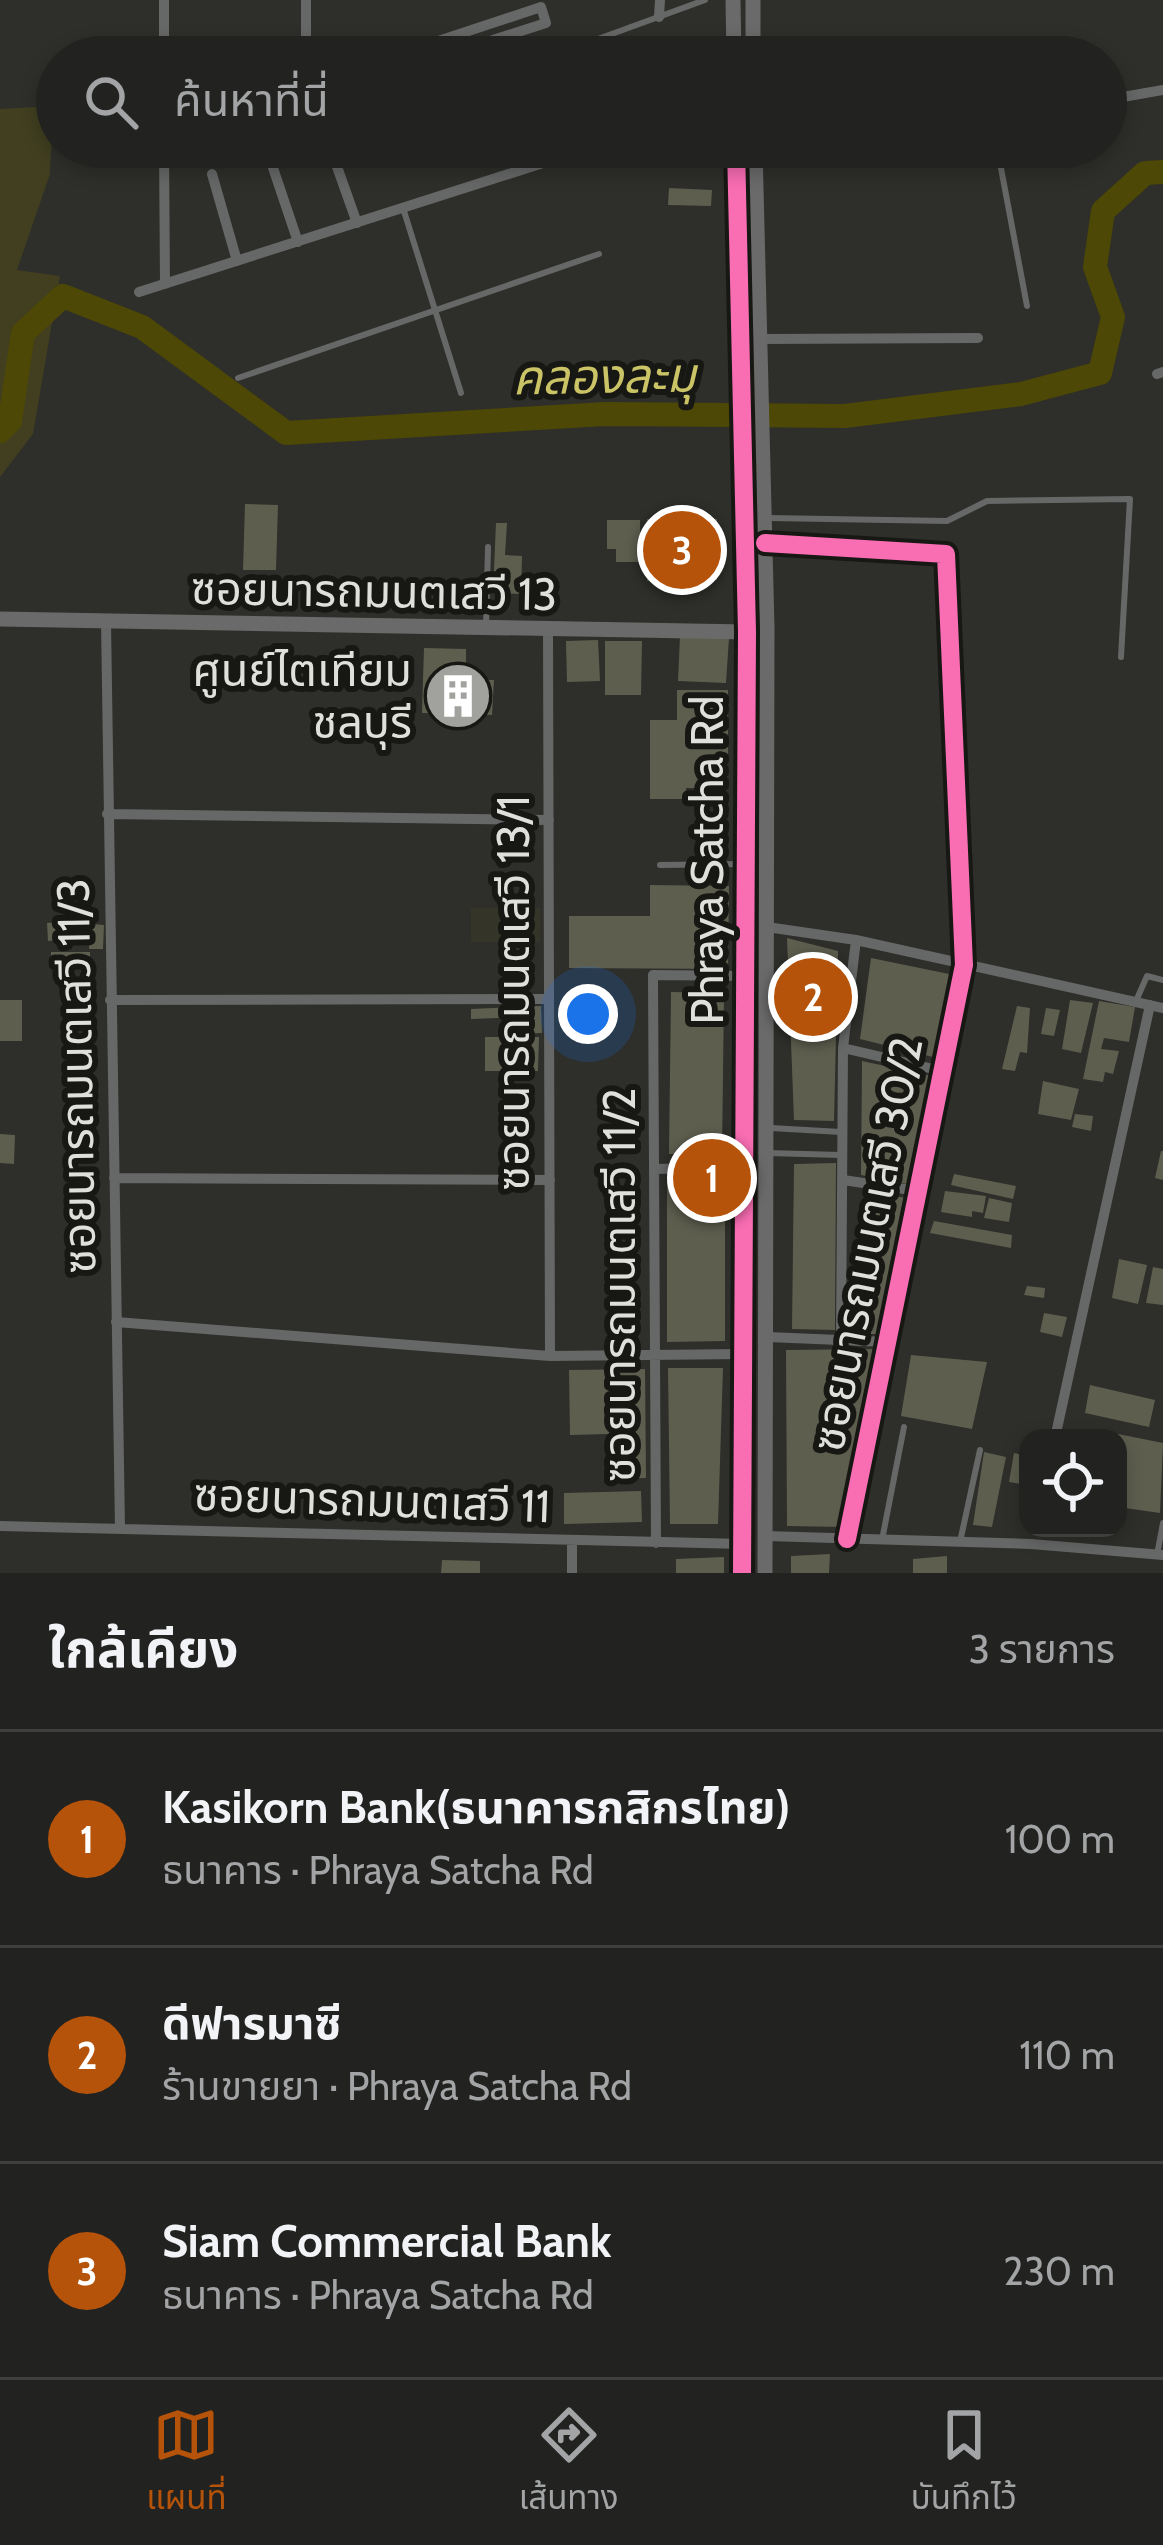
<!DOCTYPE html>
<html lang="th">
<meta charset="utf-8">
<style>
:root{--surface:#222220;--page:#2e2f2d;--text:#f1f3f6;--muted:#a2a4a5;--line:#3f3f3e;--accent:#b45309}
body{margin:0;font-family:Cabin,"Noto Sans Thai",sans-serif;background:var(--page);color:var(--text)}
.controls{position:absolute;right:36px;bottom:36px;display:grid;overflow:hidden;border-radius:24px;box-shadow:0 6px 18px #0003}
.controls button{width:108px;height:108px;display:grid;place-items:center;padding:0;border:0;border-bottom:3px solid var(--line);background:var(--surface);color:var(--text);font:60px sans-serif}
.you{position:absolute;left:588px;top:1014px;width:42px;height:42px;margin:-30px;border:9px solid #fff;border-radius:50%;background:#1a73e8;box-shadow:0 0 0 18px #1a73e833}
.badge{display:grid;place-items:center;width:78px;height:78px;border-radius:50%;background:var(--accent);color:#fff;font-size:39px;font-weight:700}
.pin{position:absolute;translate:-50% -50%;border:6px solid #fff;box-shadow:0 3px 12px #0006}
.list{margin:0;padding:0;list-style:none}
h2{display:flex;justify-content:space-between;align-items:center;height:156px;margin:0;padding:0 48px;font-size:51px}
h2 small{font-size:39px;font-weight:400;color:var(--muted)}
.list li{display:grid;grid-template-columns:78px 1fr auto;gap:36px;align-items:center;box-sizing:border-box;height:216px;padding:0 48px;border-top:3px solid var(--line)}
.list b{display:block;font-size:45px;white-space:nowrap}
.list p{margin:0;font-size:39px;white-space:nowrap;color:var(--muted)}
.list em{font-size:39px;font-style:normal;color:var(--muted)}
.icon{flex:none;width:66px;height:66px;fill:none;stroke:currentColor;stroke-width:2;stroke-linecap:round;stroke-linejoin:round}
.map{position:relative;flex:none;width:1163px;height:1573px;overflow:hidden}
.search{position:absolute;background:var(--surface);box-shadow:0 6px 18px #0003;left:36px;right:36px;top:36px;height:132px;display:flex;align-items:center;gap:30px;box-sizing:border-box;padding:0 42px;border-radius:66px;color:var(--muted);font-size:45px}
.sheet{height:804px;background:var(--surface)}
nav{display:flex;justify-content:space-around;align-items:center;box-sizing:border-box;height:168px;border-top:3px solid var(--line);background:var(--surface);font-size:33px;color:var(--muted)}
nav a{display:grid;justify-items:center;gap:6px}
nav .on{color:var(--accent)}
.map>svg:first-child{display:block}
.built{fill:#343429}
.green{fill:#413f20}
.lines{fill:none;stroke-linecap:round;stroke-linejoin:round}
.river{stroke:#4d4805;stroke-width:24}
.building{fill:#5e5e4f}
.lane{stroke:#666767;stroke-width:6}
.street{stroke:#666767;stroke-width:10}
.secondary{stroke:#696a69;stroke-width:15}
.cycleway-casing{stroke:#171714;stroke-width:26}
.cycleway{stroke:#f96db3;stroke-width:18}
.labels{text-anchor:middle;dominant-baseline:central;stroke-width:12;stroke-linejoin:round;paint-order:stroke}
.street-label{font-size:45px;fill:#dfdfdb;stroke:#171714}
.poi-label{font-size:45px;fill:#dfdfdb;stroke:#171714;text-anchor:end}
.water-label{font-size:48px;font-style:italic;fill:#cac467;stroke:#171714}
</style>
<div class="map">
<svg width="1163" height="1573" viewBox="0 0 1163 1573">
<rect width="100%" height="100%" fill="#2e2e2a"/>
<!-- built -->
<path class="built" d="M 471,908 L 540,908 L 540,942 L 471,942 Z"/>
<!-- green -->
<path class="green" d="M 53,106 L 50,174 L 17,270 L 60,276 L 33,434 L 0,477 L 0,109 Z"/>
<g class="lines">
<!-- river -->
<path class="river" d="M 0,431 L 10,421 L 23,333 L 63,296 L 142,327 L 286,433 L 605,414 L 845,416 L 1021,394 L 1100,373 L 1113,317 L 1095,267 L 1103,211 L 1145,173 L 1163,172"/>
</g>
<!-- building -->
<path class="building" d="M 669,188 L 712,190 L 711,206 L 668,205 Z
M 245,504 L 278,505 L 276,570 L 243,570 Z
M 647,519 L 717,519 L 717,580 L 647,581 Z
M 607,520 L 640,520 L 640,562 L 616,562 L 616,549 L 607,549 Z
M 496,523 L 507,523 L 505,555 L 522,556 L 521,594 L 493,593 Z
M 680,636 L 729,638 L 726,683 L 678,681 Z
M 598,640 L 600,681 L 567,682 L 566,641 Z
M 605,641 L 642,641 L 641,695 L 605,695 Z
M 424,648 L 466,649 L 466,669 L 454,669 L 454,679 L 494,680 L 492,715 L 422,713 Z
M 677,690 L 728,690 L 728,788 L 686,788 L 687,799 L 650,799 L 650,720 L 677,720 Z
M 650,885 L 729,886 L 728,969 L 569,968 L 569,916 L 650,916 Z
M 72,921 L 74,938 L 48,941 L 47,923 Z
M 91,924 L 104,925 L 103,949 L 89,949 Z
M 787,938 L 838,951 L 834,1121 L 794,1120 Z
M 51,952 L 90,952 L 90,962 L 51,963 Z
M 871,958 L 954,975 L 937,1058 L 860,1039 Z
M 671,992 L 724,993 L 722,1155 L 669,1154 Z
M 0,1000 L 22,1000 L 22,1041 L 0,1041 Z
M 1070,1000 L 1093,1003 L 1081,1053 L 1062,1049 Z
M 1099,1001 L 1135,1007 L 1129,1042 L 1104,1038 L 1101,1049 L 1119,1051 L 1113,1074 L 1105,1072 L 1103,1082 L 1083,1079 Z
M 541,1006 L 542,1033 L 523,1034 L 523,1017 L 471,1019 L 471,1009 Z
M 1017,1006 L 1030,1008 L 1027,1053 L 1020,1052 L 1015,1071 L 1002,1069 Z
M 1046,1008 L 1060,1010 L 1054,1036 L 1041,1034 Z
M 485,1037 L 539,1037 L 538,1071 L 485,1071 Z
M 862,1061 L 936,1077 L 912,1185 L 861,1175 Z
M 1043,1081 L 1079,1089 L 1071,1120 L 1038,1114 Z
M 1075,1114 L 1093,1116 L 1091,1131 L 1072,1127 Z
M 0,1134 L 15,1135 L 14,1164 L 0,1163 Z
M 1161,1151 L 1163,1151 L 1163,1180 L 1155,1178 Z
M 836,1163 L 835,1330 L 792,1329 L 794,1164 Z
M 954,1174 L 1016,1186 L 1013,1199 L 951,1185 Z
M 667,1180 L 725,1180 L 725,1341 L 667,1342 Z
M 865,1191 L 912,1199 L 884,1334 L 854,1334 Z
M 945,1191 L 986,1196 L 983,1213 L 972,1211 L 972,1217 L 941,1212 Z
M 989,1198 L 1012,1203 L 1009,1222 L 984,1218 Z
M 934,1221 L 1012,1235 L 1011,1248 L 930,1233 Z
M 1119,1259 L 1147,1265 L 1138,1304 L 1112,1298 Z
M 1153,1267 L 1163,1269 L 1163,1305 L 1146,1303 Z
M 1027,1286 L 1045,1288 L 1044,1298 L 1024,1295 Z
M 1044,1313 L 1067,1317 L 1062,1337 L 1040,1332 Z
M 879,1349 L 843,1527 L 787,1526 L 786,1350 Z
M 911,1355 L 987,1362 L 972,1429 L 901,1416 Z
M 668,1368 L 723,1368 L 718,1524 L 670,1524 Z
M 645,1369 L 646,1478 L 608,1479 L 608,1434 L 570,1435 L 569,1370 Z
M 1090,1385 L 1155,1400 L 1149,1427 L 1085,1413 Z
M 1118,1434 L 1163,1443 L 1160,1513 L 1118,1507 Z
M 984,1452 L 1006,1457 L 992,1527 L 973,1525 Z
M 1014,1453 L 1028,1456 L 1028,1485 L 1009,1482 Z
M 641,1491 L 642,1522 L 564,1524 L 564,1493 Z
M 830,1554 L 829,1573 L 791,1573 L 791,1556 Z
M 947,1556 L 947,1573 L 913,1573 L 913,1559 Z
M 724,1557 L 724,1573 L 676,1573 L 676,1559 Z
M 442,1560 L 480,1561 L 480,1573 L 441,1573 Z"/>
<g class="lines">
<!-- lane -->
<path class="lane" d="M 598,39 L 705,0
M 980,43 L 982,57
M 997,147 L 1027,306
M 403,208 L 461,393
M 238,378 L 599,254
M 768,518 L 947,521 L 987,501 L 1130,499 L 1121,657
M 486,627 L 488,547
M 660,865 L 743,864
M 1136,1001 L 1147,976 L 1163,980
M 771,1128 L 841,1132
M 767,1153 L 841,1155
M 882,1540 L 904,1427
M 960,1542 L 980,1450
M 1157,1555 L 1163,1523"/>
<!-- street -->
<path class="street" d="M 164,0 L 164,57
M 306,0 L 306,57
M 659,17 L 660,0
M 390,57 L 541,7 L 546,23 L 440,57
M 1106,100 L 1163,90
M 164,147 L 165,284
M 330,147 L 357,223
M 755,150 L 781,147
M 270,159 L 298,242
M 212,174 L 237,261
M 139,292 L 593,147
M 759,339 L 978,338
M 1157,374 L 1163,372
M 765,543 L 946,554 L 964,965 L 847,1539
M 106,622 L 120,1529
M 548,631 L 550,1356
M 107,814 L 549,820
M 767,927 L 856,940 L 1163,1008
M 110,1000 L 549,999
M 843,1048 L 942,1071
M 655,1169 L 745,1167
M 114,1178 L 550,1180
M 843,1180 L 918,1191
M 116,1322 L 550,1356 L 744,1354
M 768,1337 L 887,1342
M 841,1341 L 843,1048 L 856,940
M 1055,1438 L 1150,1005
M 0,1526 L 743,1544
M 766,1536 L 1031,1544 L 1163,1555
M 656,1543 L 653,975 L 746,976
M 572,1573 L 572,1542"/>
<!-- secondary -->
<path class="secondary" d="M 733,0 L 734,57
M 753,0 L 753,57
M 736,147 L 747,632 L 742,1573
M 755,147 L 767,628 L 765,1573
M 0,619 L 747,632"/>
<!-- cycleway casing -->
<g class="cycleway-casing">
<path id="cycleway" d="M 736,147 L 747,632 L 742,1573
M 765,543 L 946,554 L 964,965 L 847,1539"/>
</g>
<!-- cycleway -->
<use href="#cycleway" class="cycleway"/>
</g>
<!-- icons -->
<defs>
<g id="building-disc" transform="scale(3.45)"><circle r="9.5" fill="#a1a19d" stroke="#171714"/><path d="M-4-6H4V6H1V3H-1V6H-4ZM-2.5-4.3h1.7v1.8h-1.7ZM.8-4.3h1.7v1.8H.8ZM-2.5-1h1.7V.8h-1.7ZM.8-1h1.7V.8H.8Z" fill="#fff"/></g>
</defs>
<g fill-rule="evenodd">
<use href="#building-disc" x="458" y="696"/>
</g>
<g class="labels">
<!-- street labels -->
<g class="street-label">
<text transform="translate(374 591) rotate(1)">ซอยนารถมนตเสวี 13</text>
<text transform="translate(707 860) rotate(-90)">Phraya Satcha Rd</text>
<text transform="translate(513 993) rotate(-90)">ซอยนารถมนตเสวี 13/1</text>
<text transform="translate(76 1076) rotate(-91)">ซอยนารถมนตเสวี 11/3</text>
<text transform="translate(867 1244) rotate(-79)">ซอยนารถมนตเสวี 30/2</text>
<text transform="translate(619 1285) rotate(-90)">ซอยนารถมนตเสวี 11/2</text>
<text transform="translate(372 1500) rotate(2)">ซอยนารถมนตเสวี 11</text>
</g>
<!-- poi labels -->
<g class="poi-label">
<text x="412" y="670">ศูนย์ไตเทียม<tspan x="412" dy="52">ชลบุรี</tspan></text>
</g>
<!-- water labels -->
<g class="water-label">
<text transform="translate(604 376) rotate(-1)">คลองละมุ</text>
</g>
</g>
</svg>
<div class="controls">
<button><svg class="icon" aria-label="locate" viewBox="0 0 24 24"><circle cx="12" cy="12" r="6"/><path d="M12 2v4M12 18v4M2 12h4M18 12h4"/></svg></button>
</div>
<div class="you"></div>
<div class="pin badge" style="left:712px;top:1178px">1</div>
<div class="pin badge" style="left:813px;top:997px">2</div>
<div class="pin badge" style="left:682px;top:550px">3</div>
<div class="search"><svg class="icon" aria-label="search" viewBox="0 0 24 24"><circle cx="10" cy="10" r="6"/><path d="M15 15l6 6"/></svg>ค้นหาที่นี่</div>
</div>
<section class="sheet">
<h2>ใกล้เคียง<small>3 รายการ</small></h2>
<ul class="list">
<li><span class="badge">1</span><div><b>Kasikorn Bank(ธนาคารกสิกรไทย)</b><p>ธนาคาร · Phraya Satcha Rd</p></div><em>100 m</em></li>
<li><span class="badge">2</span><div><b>ดีฟารมาซี</b><p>ร้านขายยา · Phraya Satcha Rd</p></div><em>110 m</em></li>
<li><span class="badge">3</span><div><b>Siam Commercial Bank</b><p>ธนาคาร · Phraya Satcha Rd</p></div><em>230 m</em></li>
</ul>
</section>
<nav>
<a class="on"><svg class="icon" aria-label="map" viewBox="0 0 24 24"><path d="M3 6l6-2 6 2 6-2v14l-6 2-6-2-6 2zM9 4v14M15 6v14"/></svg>แผนที่</a>
<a><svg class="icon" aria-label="directions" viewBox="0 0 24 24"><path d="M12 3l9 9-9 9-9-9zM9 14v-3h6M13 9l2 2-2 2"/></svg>เส้นทาง</a>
<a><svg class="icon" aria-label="saved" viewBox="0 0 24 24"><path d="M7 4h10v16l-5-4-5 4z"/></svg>บันทึกไว้</a>
</nav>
